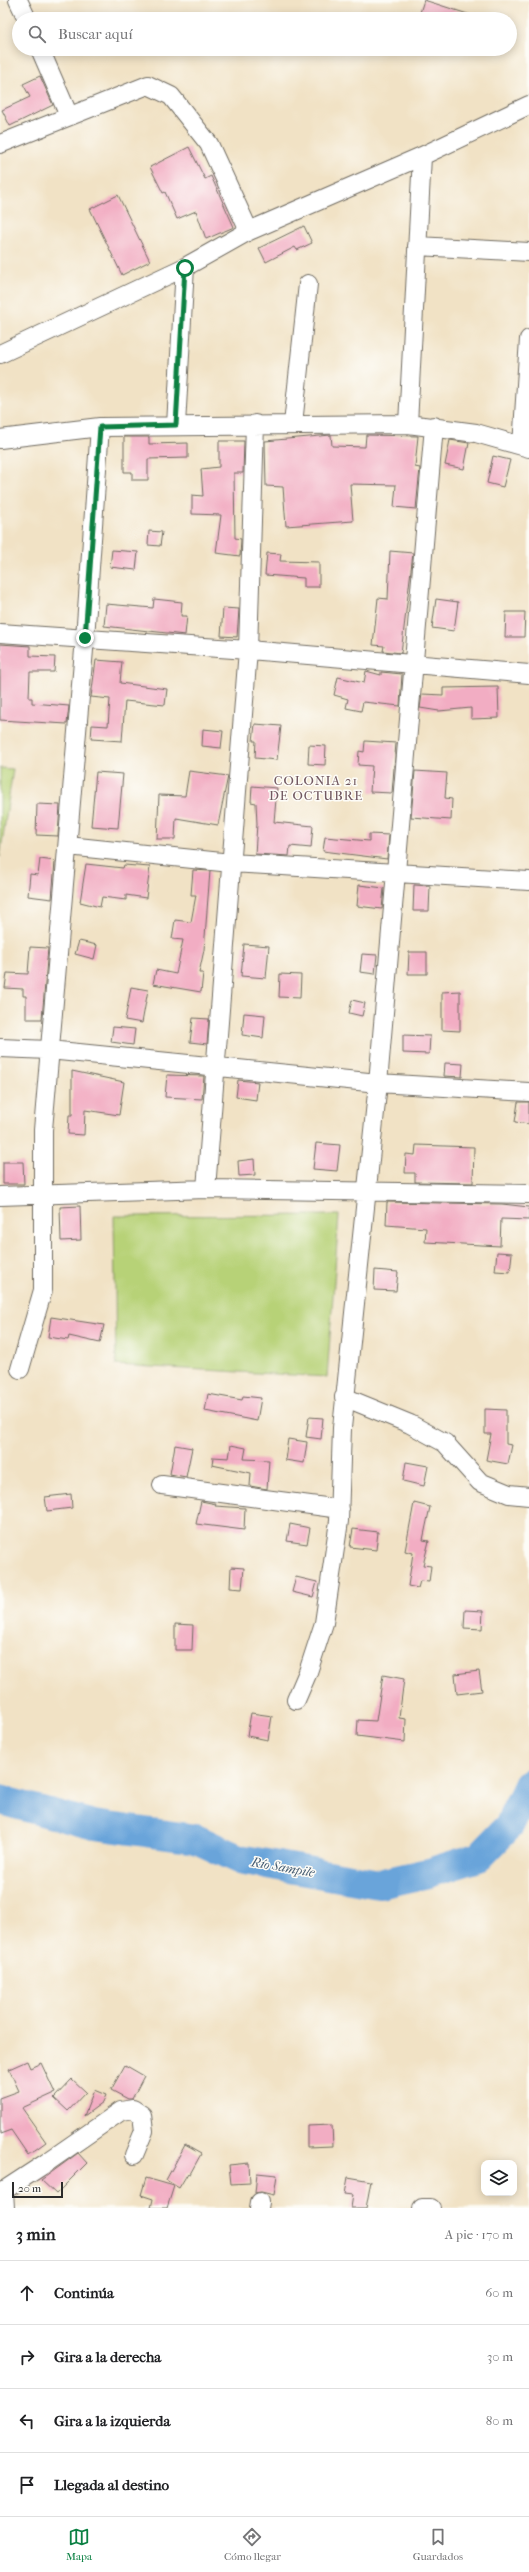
<!DOCTYPE html>
<html lang="es">
<meta charset="utf-8">
<style>
:root{--surface:#fff;--page:#f6f6f6;--text:#202124;--muted:#757577;--line:#e0e0e0;--accent:#0b8043}
body{margin:0;font-family:"IM FELL French Canon",serif;background:var(--page);color:var(--text)}
.controls{position:absolute;right:12px;bottom:12px;display:grid;overflow:hidden;border-radius:8px;box-shadow:0 2px 10px #0003}
.controls button{width:36px;height:36px;display:grid;place-items:center;padding:0;border:0;border-bottom:1px solid var(--line);background:var(--surface);color:var(--text);font:20px sans-serif}
.scale{position:absolute;left:12px;bottom:10px;width:51px;box-sizing:border-box;padding-left:4px;border:2px solid #2b2b2b;border-top:0;font-size:11px;line-height:14px;white-space:nowrap;color:#2b2b2b;-webkit-text-stroke:3px #fdfcf7;paint-order:stroke}
.stop{position:absolute;width:12px;height:12px;margin:-9px;border:3px solid #0b8043;border-radius:50%;background:#fff}
.stop.end{background:#0b8043;border-color:#fff;box-shadow:0 1px 4px #0008}
.list{margin:0;padding:0;list-style:none}
h2{display:flex;justify-content:space-between;align-items:center;height:52px;margin:0;padding:0 16px;font-size:17px}
h2 small{font-size:13px;font-weight:400;color:var(--muted)}
.list li{display:grid;grid-template-columns:26px 1fr auto;gap:12px;align-items:center;box-sizing:border-box;height:64px;padding:0 16px;border-top:1px solid var(--line)}
.list b{display:block;font-size:15px;white-space:nowrap}
.list em{font-size:13px;font-style:normal;color:var(--muted)}
.icon{flex:none;width:22px;height:22px;fill:none;stroke:currentColor;stroke-width:2;stroke-linecap:round;stroke-linejoin:round}
.map{position:relative;flex:none;width:529px;height:2208px;overflow:hidden}
.search{position:absolute;background:var(--surface);box-shadow:0 2px 10px #0003;left:12px;right:12px;top:12px;height:44px;display:flex;align-items:center;gap:10px;box-sizing:border-box;padding:0 14px;border-radius:22px;color:var(--muted);font-size:15px}
.sheet{height:308px;background:var(--surface)}
nav{display:flex;justify-content:space-around;align-items:center;box-sizing:border-box;height:56px;border-top:1px solid var(--line);background:var(--surface);font-size:11px;color:var(--muted)}
nav a{display:grid;justify-items:center;gap:2px}
nav .on{color:var(--accent)}
.map>svg:first-child{display:block}
.green{fill:#b7d277;stroke:#717e51}
.lines{fill:none;stroke-linecap:round;stroke-linejoin:round}
.river{stroke:#69a4da;stroke-width:30}
.building{fill:#f2adc3}
.minor-casing{stroke:#706b61;stroke-width:20}
.minor{stroke:#fff;stroke-width:18}
.route{stroke:#0b8043;stroke-width:5}
.labels{text-anchor:middle;dominant-baseline:central;stroke-width:3;stroke-linejoin:round;paint-order:stroke}
.neighbourhood-label{font-size:13px;letter-spacing:1px;fill:#715860;stroke:#fdfcf7}
.water-label{font-size:13px;font-style:italic;fill:#445b71;stroke:#fdfcf7}
</style>
<div class="map">
<svg width="529" height="2208" viewBox="0 0 529 2208">
<rect width="100%" height="100%" fill="#fdfcf7"/>
<filter id="ink" filterUnits="userSpaceOnUse"><feTurbulence type="fractalNoise" baseFrequency=".025" numOctaves="2"/><feDisplacementMap in="SourceGraphic" scale="8" xChannelSelector="R" yChannelSelector="G"/><feConvolveMatrix kernelMatrix="1 2 1 2 8 2 1 2 1" color-interpolation-filters="sRGB"/></filter>
<filter id="wash" filterUnits="userSpaceOnUse"><feTurbulence type="fractalNoise" baseFrequency=".012" numOctaves="4" result="noise"/><feDisplacementMap in="SourceGraphic" scale="16" xChannelSelector="R" yChannelSelector="G"/><feGaussianBlur stdDeviation="0.9" result="paint"/><feColorMatrix in="noise" values="0 0 0 0 0 0 0 0 0 0 0 0 0 0 0 0 0 1.4 0 .05"/><feComposite in="paint" operator="in"/></filter>
<g filter="url(#wash)">
<rect width="100%" height="100%" fill="#f1e2c5"/>
<!-- green -->
<path class="green" d="M 0,768 L 13,769 L 0,857 Z
M 339,1215 L 327,1377 L 116,1365 L 114,1216 Z"/>
<g class="lines">
<!-- river -->
<path class="river" d="M 0,1800 L 94,1825 L 196,1839 L 239,1859 L 379,1884 L 428,1873 L 479,1857 L 509,1826 L 529,1783"/>
</g>
<g id="blocks">
<!-- building -->
<path class="building" d="M 424,0 L 474,16 L 473,19 L 418,19 Z
M 40,76 L 53,105 L 10,126 L 2,110 L 30,97 L 23,84 Z
M 189,147 L 205,179 L 211,176 L 234,227 L 206,239 L 196,211 L 177,219 L 165,192 L 163,193 L 150,167 Z
M 118,195 L 150,261 L 122,275 L 90,209 Z
M 304,226 L 312,243 L 297,250 L 295,247 L 266,262 L 259,248 Z
M 331,435 L 332,446 L 365,447 L 366,435 L 418,436 L 415,467 L 420,468 L 416,509 L 394,507 L 396,485 L 350,484 L 353,521 L 286,526 L 283,487 L 266,486 L 265,441 Z
M 124,437 L 149,437 L 149,444 L 188,443 L 188,458 L 148,459 L 148,480 L 132,480 L 132,472 L 124,472 Z
M 450,440 L 469,443 L 464,469 L 445,465 Z
M 219,441 L 244,441 L 243,473 L 234,473 L 235,538 L 241,539 L 240,556 L 216,553 L 221,515 L 192,514 L 192,495 L 203,496 L 201,469 L 219,467 Z
M 493,456 L 510,460 L 503,487 L 487,483 Z
M 149,531 L 162,532 L 160,546 L 148,545 Z
M 112,550 L 138,552 L 136,570 L 110,567 Z
M 390,551 L 413,553 L 401,653 L 383,651 L 384,646 L 373,645 L 378,598 L 388,599 Z
M 267,553 L 281,554 L 280,561 L 319,562 L 319,587 L 304,587 L 304,578 L 265,575 Z
M 154,599 L 182,602 L 181,616 L 187,616 L 185,635 L 104,626 L 106,604 L 153,608 Z
M 436,599 L 458,602 L 454,631 L 432,628 Z
M 223,608 L 239,609 L 237,637 L 221,636 Z
M 506,612 L 525,612 L 524,637 L 505,637 Z
M 0,644 L 30,646 L 30,656 L 55,657 L 54,672 L 30,672 L 29,698 L 32,698 L 32,703 L 69,706 L 67,724 L 0,720 Z
M 96,660 L 122,662 L 120,683 L 167,689 L 165,705 L 125,701 L 122,741 L 91,739 L 92,725 L 108,726 L 110,699 L 91,697 Z
M 366,671 L 381,675 L 381,672 L 402,674 L 400,706 L 363,702 L 361,711 L 346,708 L 348,699 L 334,695 L 338,677 L 364,683 Z
M 498,687 L 499,718 L 471,719 L 471,708 L 439,711 L 420,708 L 422,694 L 443,695 L 443,688 Z
M 255,724 L 281,726 L 277,760 L 255,758 L 256,741 L 253,741 Z
M 203,729 L 223,731 L 221,748 L 202,746 Z
M 365,741 L 396,743 L 392,793 L 370,792 L 372,766 L 358,765 L 359,751 L 364,752 Z
M 309,745 L 326,746 L 325,765 L 308,764 Z
M 189,771 L 228,776 L 218,825 L 176,818 L 175,839 L 157,839 L 159,795 L 185,796 Z
M 415,771 L 447,773 L 445,798 L 452,799 L 451,820 L 411,817 Z
M 96,772 L 123,774 L 118,828 L 91,826 Z
M 252,786 L 277,788 L 274,822 L 313,826 L 311,848 L 290,846 L 289,856 L 255,854 L 257,824 L 256,803 L 251,802 Z
M 37,804 L 60,805 L 58,836 L 36,835 Z
M 369,834 L 389,835 L 387,859 L 323,851 L 325,837 L 369,841 Z
M 40,859 L 55,861 L 52,899 L 28,896 L 30,874 L 38,875 Z
M 86,864 L 123,868 L 124,865 L 150,867 L 146,898 L 126,895 L 126,900 L 102,897 L 100,907 L 80,902 Z
M 193,870 L 210,871 L 204,950 L 199,973 L 203,973 L 201,992 L 153,984 L 156,970 L 176,974 L 183,940 L 172,939 L 175,920 L 191,922 L 196,895 L 191,895 Z
M 359,885 L 384,888 L 382,909 L 357,906 Z
M 414,885 L 430,886 L 429,911 L 413,911 Z
M 79,941 L 97,945 L 94,959 L 75,954 Z
M 244,944 L 269,946 L 266,978 L 241,976 Z
M 30,947 L 48,948 L 42,1019 L 26,1019 L 26,996 L 23,996 L 23,989 L 5,988 L 7,973 L 28,974 Z
M 409,952 L 427,952 L 427,974 L 408,974 Z
M 362,954 L 377,955 L 375,974 L 360,972 Z
M 280,974 L 301,975 L 300,998 L 279,997 Z
M 131,987 L 148,990 L 142,1023 L 125,1020 Z
M 460,991 L 460,1031 L 442,1030 L 442,992 Z
M 352,1000 L 365,1003 L 362,1016 L 349,1013 Z
M 244,1013 L 265,1015 L 263,1038 L 242,1035 Z
M 193,1018 L 209,1019 L 207,1044 L 190,1042 Z
M 113,1027 L 135,1029 L 133,1045 L 111,1042 Z
M 403,1035 L 430,1036 L 429,1054 L 403,1053 Z
M 445,1063 L 463,1064 L 462,1077 L 444,1076 Z
M 72,1071 L 124,1082 L 119,1115 L 85,1110 L 84,1135 L 68,1134 L 69,1115 L 72,1115 Z
M 167,1075 L 204,1076 L 202,1099 L 165,1097 Z
M 238,1080 L 258,1082 L 256,1100 L 236,1097 Z
M 518,1102 L 529,1102 L 529,1124 L 515,1122 Z
M 316,1143 L 340,1145 L 337,1171 L 313,1169 Z
M 416,1145 L 474,1147 L 473,1183 L 415,1182 L 415,1173 L 405,1173 L 406,1154 L 415,1155 Z
M 254,1159 L 255,1175 L 239,1176 L 238,1161 Z
M 3,1162 L 23,1162 L 24,1184 L 3,1184 Z
M 387,1202 L 502,1204 L 529,1207 L 529,1220 L 501,1219 L 500,1246 L 425,1242 L 426,1228 L 386,1225 Z
M 80,1206 L 81,1240 L 61,1241 L 60,1207 Z
M 497,1252 L 512,1253 L 510,1272 L 495,1271 Z
M 375,1270 L 398,1272 L 396,1291 L 374,1290 Z
M 51,1317 L 104,1325 L 100,1343 L 69,1336 L 68,1340 L 48,1337 Z
M 208,1394 L 242,1400 L 243,1396 L 261,1398 L 257,1421 L 205,1411 Z
M 485,1409 L 506,1410 L 506,1444 L 512,1445 L 508,1464 L 486,1460 L 491,1434 L 485,1434 Z
M 309,1417 L 323,1418 L 321,1439 L 306,1437 Z
M 288,1439 L 307,1442 L 304,1463 L 285,1460 Z
M 175,1445 L 192,1448 L 186,1477 L 170,1474 Z
M 231,1445 L 246,1448 L 244,1459 L 269,1460 L 267,1489 L 250,1486 L 251,1473 L 212,1465 L 213,1457 L 229,1458 Z
M 406,1462 L 428,1466 L 424,1486 L 403,1481 Z
M 71,1494 L 72,1508 L 47,1511 L 45,1497 Z
M 201,1501 L 216,1504 L 215,1506 L 245,1508 L 244,1530 L 196,1524 Z
M 414,1503 L 430,1507 L 423,1540 L 429,1541 L 423,1565 L 431,1566 L 429,1582 L 420,1581 L 418,1588 L 408,1586 L 413,1553 L 405,1551 Z
M 290,1524 L 310,1528 L 307,1544 L 287,1541 Z
M 353,1529 L 378,1532 L 376,1550 L 350,1547 Z
M 231,1567 L 244,1568 L 242,1589 L 230,1588 Z
M 296,1577 L 317,1582 L 313,1597 L 292,1592 Z
M 465,1610 L 483,1611 L 482,1629 L 464,1628 Z
M 175,1624 L 193,1625 L 192,1650 L 175,1650 Z
M 479,1671 L 482,1691 L 457,1694 L 455,1674 Z
M 383,1675 L 404,1679 L 399,1718 L 406,1719 L 405,1742 L 357,1736 L 358,1720 L 376,1721 Z
M 251,1713 L 272,1716 L 268,1740 L 247,1736 Z
M 27,2061 L 30,2068 L 41,2063 L 55,2093 L 22,2108 L 46,2142 L 28,2155 L 11,2130 L 0,2134 L 0,2098 L 19,2091 L 9,2069 Z
M 125,2065 L 144,2076 L 132,2099 L 128,2099 L 111,2090 Z
M 72,2079 L 86,2092 L 68,2111 L 54,2098 Z
M 94,2090 L 106,2095 L 103,2102 L 84,2116 Z
M 332,2125 L 333,2146 L 307,2147 L 307,2126 Z
M 185,2145 L 201,2154 L 190,2174 L 188,2173 L 179,2188 L 166,2180 Z
M 78,2153 L 87,2163 L 56,2194 L 41,2180 Z
M 249,2163 L 250,2183 L 231,2184 L 229,2165 Z
M 257,2173 L 277,2175 L 274,2195 L 261,2192 L 255,2193 Z
M 348,2177 L 371,2181 L 366,2208 L 351,2208 L 353,2195 L 345,2194 Z
M 146,2178 L 174,2186 L 167,2208 L 151,2208 L 153,2199 L 141,2195 Z"/>
</g>
</g>
<g filter="url(#ink)">
<use href="#blocks" fill-opacity="0" stroke="#706b61" stroke-width="1"/>
<g class="lines">
<!-- minor casing -->
<g class="minor-casing">
<path id="minor" d="M 18,0 L 27,19
M 40,49 L 69,116
M 0,144 L 148,85 L 171,96 L 209,144 L 249,231
M 417,246 L 529,252
M 0,354 L 185,267 L 249,231 L 422,156 L 529,105
M 293,424 L 308,284
M 408,424 L 422,156
M 176,425 L 185,267
M 0,439 L 100,427 L 408,424 L 476,433 L 529,448
M 522,446 L 529,339
M 0,633 L 248,650 L 529,674
M 68,846 L 231,863 L 529,881
M 0,1048 L 49,1050 L 378,1083 L 529,1092
M 206,1189 L 248,650 L 255,424
M 0,1196 L 206,1189 L 529,1194
M 20,1369 L 43,1290 L 43,1130 L 85,638 L 100,427
M 344,1397 L 410,1424 L 445,1443 L 480,1482 L 509,1494 L 529,1496
M 162,1485 L 340,1509
M 296,1700 L 308,1672 L 324,1623 L 339,1521 L 342,1428 L 378,1083 L 434,426
M 4,2191 L 5,2208
M 0,2193 L 46,2163 L 121,2111 L 133,2109 L 142,2115 L 144,2131 L 134,2155
M 259,2208 L 260,2202
M 422,2208 L 431,2208"/>
</g>
<!-- minor -->
<use href="#minor" class="minor"/>
</g>
</g>
<g class="lines" filter="url(#ink)">
<!-- route -->
<path class="route" d="M 85,638 L 100,427 L 176,425 L 185,268"/>
</g>
<g class="labels">
<!-- neighbourhood labels -->
<g class="neighbourhood-label">
<text x="316" y="780">COLONIA 21<tspan x="316" dy="15">DE OCTUBRE</tspan></text>
</g>
<!-- water labels -->
<g class="water-label">
<text transform="translate(283 1867) rotate(10)">Río Sampile</text>
</g>
</g>
</svg>
<div class="controls">
<button><svg class="icon" aria-label="layers" viewBox="0 0 24 24"><path d="M12 4l9 5-9 5-9-5zM3 14l9 5 9-5"/></svg></button>
</div>
<div class="scale">20 m</div>
<div class="stop" style="left:185px;top:268px"></div>
<div class="stop end" style="left:85px;top:638px"></div>
<div class="search"><svg class="icon" aria-label="search" viewBox="0 0 24 24"><circle cx="10" cy="10" r="6"/><path d="M15 15l6 6"/></svg>Buscar aquí</div>
</div>
<section class="sheet">
<h2>3 min<small>A pie · 170 m</small></h2>
<ul class="list">
<li><svg class="icon" aria-label="ahead" viewBox="0 0 24 24"><path d="M12 20V5M6 11l6-6 6 6"/></svg><div><b>Continúa</b></div><em>60 m</em></li>
<li><svg class="icon" aria-label="right" viewBox="0 0 24 24"><path d="M7 20v-9h11M14 6l5 5-5 5"/></svg><div><b>Gira a la derecha</b></div><em>30 m</em></li>
<li><svg class="icon" aria-label="left" viewBox="0 0 24 24"><path d="M17 20v-9H6M10 6l-5 5 5 5"/></svg><div><b>Gira a la izquierda</b></div><em>80 m</em></li>
<li><svg class="icon" aria-label="arrive" viewBox="0 0 24 24"><path d="M6 21V4h12l-3 4 3 4H6"/></svg><div><b>Llegada al destino</b></div></li>
</ul>
</section>
<nav>
<a class="on"><svg class="icon" aria-label="map" viewBox="0 0 24 24"><path d="M3 6l6-2 6 2 6-2v14l-6 2-6-2-6 2zM9 4v14M15 6v14"/></svg>Mapa</a>
<a><svg class="icon" aria-label="directions" viewBox="0 0 24 24"><path d="M12 3l9 9-9 9-9-9zM9 14v-3h6M13 9l2 2-2 2"/></svg>Cómo llegar</a>
<a><svg class="icon" aria-label="saved" viewBox="0 0 24 24"><path d="M7 4h10v16l-5-4-5 4z"/></svg>Guardados</a>
</nav>
